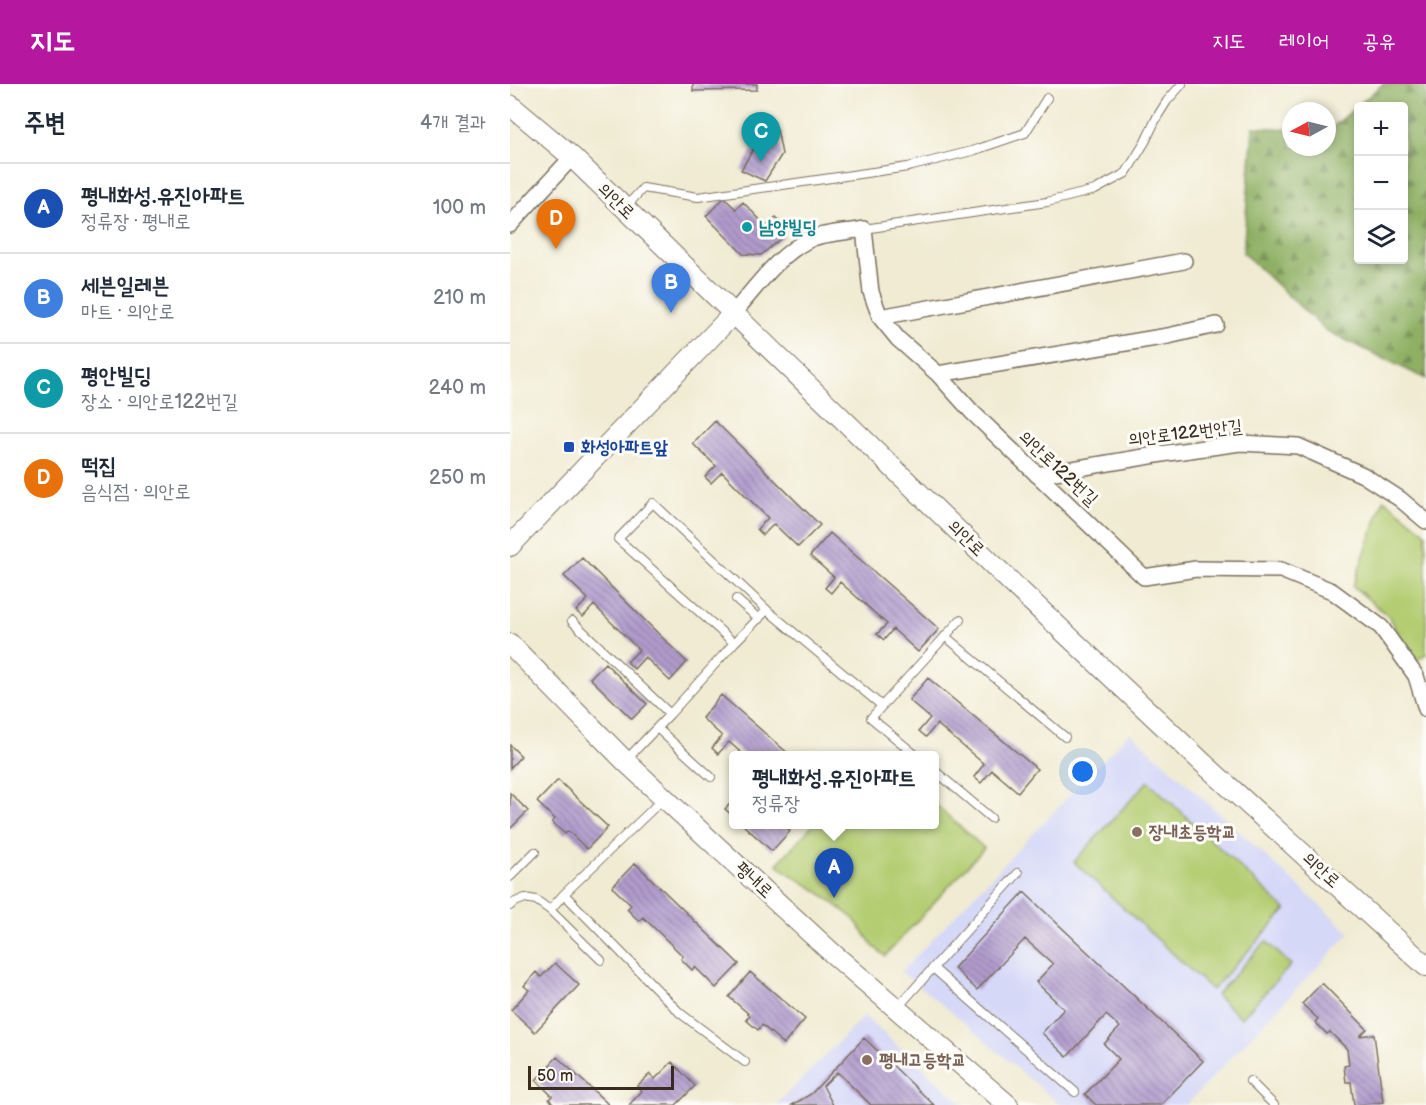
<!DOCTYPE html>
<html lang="ko">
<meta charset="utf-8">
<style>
:root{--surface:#fff;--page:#f6f6f7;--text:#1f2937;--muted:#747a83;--line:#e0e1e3;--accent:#b5179e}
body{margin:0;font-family:"Balsamiq Sans","Poor Story",sans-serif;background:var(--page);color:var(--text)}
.controls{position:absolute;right:18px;top:18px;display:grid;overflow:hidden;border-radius:6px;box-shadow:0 3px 9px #0003}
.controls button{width:54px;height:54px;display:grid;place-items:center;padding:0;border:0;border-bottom:2px solid var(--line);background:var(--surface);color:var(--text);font:30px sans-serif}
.compass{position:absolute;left:772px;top:18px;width:54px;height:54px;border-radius:50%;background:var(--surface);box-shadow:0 3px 9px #0003;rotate:263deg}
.scale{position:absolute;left:18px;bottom:15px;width:146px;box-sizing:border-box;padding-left:6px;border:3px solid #3b2a1e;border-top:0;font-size:16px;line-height:21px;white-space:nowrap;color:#3b2a1e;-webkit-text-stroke:4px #fdfcf7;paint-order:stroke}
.you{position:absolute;left:573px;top:688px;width:21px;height:21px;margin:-15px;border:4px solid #fff;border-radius:50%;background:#1a73e8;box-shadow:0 0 0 9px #1a73e833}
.badge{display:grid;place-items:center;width:39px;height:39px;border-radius:50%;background:var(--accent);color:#fff;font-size:20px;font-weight:700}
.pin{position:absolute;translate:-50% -50px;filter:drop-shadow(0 2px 3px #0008)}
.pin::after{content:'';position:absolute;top:32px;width:21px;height:18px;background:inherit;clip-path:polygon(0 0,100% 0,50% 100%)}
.popup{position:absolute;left:219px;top:667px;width:210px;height:78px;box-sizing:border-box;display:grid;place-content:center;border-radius:6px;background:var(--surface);filter:drop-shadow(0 2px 4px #0005);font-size:20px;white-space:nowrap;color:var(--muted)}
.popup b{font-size:22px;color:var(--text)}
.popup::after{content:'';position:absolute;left:50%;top:100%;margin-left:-12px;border:12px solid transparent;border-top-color:var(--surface)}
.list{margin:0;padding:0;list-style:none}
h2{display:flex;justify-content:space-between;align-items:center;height:78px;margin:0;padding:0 24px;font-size:26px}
h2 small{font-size:20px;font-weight:400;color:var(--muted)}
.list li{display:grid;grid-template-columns:39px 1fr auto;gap:18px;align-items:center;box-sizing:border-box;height:90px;padding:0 24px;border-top:2px solid var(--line)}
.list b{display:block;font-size:22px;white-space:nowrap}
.list p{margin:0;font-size:20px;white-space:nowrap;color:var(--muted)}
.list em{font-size:20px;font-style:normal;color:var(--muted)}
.icon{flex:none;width:33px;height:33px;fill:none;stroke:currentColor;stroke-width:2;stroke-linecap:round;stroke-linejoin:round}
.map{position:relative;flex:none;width:916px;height:1021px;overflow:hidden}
header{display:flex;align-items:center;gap:36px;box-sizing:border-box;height:84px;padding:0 30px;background:var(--accent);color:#fff}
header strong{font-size:28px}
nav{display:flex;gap:33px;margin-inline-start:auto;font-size:21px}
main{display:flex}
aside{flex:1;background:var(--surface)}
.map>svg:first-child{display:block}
.built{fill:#d6d8f8}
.forest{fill:url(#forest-firs);stroke:#656d41;stroke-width:1.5;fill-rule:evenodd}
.green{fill:#b4cd72;stroke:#787c48;stroke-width:1.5}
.building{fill:url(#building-back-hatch)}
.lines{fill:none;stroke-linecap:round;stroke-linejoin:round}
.service-casing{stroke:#7a6e5d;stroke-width:10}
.minor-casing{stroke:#7a6e5d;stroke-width:18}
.tertiary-casing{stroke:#7a6e5d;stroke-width:22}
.service{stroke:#fff;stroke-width:8}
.minor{stroke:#fff;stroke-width:15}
.tertiary{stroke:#fff;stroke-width:20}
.culture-dot{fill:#0f9aa8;stroke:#fdfcf7;stroke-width:2}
.transit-dot{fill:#1a4fb4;stroke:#fdfcf7;stroke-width:2}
.education-dot{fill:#8d6e63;stroke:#fdfcf7;stroke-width:2}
.labels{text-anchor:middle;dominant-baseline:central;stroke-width:6;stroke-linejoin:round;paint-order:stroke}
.street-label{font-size:18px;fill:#3b2a1e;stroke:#fdfcf7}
.culture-label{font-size:18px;font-weight:bold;fill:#0d838f;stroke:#fdfcf7;text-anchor:start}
.transit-label{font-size:18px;font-weight:bold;fill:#164399;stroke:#fdfcf7;text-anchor:start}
.education-label{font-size:18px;font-weight:bold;fill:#785e54;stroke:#fdfcf7;text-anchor:start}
</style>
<header>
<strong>지도</strong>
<nav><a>지도</a><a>레이어</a><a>공유</a></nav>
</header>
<main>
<aside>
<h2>주변<small>4개 결과</small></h2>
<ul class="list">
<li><span class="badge" style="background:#1a4fb4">A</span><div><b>평내화성.유진아파트</b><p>정류장 · 평내로</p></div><em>100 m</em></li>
<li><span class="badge" style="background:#3f7fe0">B</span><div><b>세븐일레븐</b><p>마트 · 의안로</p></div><em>210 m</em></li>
<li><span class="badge" style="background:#0f9aa8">C</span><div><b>평안빌딩</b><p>장소 · 의안로122번길</p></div><em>240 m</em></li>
<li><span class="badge" style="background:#e8710a">D</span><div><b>떡집</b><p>음식점 · 의안로</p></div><em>250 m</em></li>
</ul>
</aside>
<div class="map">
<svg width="916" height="1021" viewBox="0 0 916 1021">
<defs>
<pattern id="forest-firs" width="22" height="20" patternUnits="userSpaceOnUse" patternTransform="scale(1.5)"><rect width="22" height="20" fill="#8fb064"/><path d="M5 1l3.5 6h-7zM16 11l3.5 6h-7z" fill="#768f52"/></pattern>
<pattern id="building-back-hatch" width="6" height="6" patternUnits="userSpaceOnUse" patternTransform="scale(1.5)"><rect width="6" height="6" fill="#b19bcd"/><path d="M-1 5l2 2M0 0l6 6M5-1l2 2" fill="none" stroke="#917fa6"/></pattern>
</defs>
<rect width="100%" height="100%" fill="#fdfcf7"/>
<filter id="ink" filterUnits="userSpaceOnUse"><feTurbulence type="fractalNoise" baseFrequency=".0167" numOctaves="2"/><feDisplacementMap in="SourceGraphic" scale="12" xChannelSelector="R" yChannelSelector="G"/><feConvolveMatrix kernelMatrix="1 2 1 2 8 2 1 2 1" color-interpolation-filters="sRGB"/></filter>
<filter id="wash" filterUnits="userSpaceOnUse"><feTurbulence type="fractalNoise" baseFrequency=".008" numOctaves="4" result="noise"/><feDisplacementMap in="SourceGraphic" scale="24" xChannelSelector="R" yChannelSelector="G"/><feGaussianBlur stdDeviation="1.35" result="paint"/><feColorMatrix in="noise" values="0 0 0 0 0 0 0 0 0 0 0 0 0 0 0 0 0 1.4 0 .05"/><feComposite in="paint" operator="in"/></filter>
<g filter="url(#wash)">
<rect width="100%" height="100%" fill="#f0ebd2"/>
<!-- built -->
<path class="built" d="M 620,648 L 840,849 L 676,1021 L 550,1021 L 444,930 L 391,888 Z
M 354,932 L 454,1021 L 266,1021 Z"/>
<!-- forest -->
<path class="forest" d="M 873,0 L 916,0 L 916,295 L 815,246 L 733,169 L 743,43 L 781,45 L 781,63 L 817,63 L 817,48 ZM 848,22 L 894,22 L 894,176 L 848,176 Z"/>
<!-- green -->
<path class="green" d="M 874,415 L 916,449 L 916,570 L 906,577 L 878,532 L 843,502 Z
M 638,697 L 776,826 L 702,906 L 564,778 Z
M 425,720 L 474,764 L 375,872 L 364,863 L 344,835 L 306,806 L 275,787 L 267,780 L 303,741 L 424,740 Z
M 756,857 L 781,881 L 731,934 L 706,911 Z"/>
<g id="blocks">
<!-- building -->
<path class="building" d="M 183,0 L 247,0 L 247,6 L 183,7 Z
M 267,45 L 272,70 L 255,97 L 231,86 L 253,48 Z
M 214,114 L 226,125 L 233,118 L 256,142 L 266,134 L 271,139 L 267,143 L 274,152 L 251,171 L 233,170 L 196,132 Z
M 205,337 L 310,441 L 288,463 L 264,440 L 253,451 L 247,445 L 258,434 L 212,388 L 201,399 L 195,393 L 206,382 L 183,360 Z
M 320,449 L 429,545 L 408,568 L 383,545 L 374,556 L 367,550 L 377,540 L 330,498 L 321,509 L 315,504 L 324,493 L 300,472 Z
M 72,474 L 177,578 L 160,597 L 135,573 L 124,585 L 117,578 L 129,566 L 84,521 L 73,533 L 66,527 L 78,515 L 54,492 Z
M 95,579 L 137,620 L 122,635 L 80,594 Z
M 418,594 L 527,685 L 508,708 L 482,686 L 471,699 L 464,693 L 474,680 L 427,640 L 416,653 L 409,647 L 420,634 L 399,616 Z
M 211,611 L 281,672 L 235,672 L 219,658 L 208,670 L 202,664 L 212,652 L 192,634 Z
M 0,661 L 11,672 L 0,684 Z
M 48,696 L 98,743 L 77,765 L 58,747 L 55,750 L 42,738 L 45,735 L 27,718 Z
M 0,709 L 18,727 L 0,745 Z
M 224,716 L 224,733 L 215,725 Z
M 232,740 L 272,740 L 280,747 L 262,767 Z
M 125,779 L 229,880 L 206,904 L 185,883 L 182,886 L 171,875 L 173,872 L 133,833 L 129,837 L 117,825 L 121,821 L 102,803 Z
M 514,808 L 693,977 L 651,1021 L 586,1021 L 575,1010 L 609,975 L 594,960 L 610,943 L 596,931 L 557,973 L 532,949 L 554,925 L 526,898 L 543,880 L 515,855 L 467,906 L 444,884 Z
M 45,879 L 69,901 L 25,948 L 1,926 L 19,906 L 14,902 L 26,888 L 31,893 Z
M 240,888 L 295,935 L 274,960 L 252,941 L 248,946 L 236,936 L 240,931 L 219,913 Z
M 812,899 L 857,945 L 850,952 L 864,950 L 873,1018 L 844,1021 L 841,998 L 836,998 L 834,982 L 839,981 L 837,965 L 820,948 L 817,950 L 805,938 L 808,935 L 792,920 Z
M 354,954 L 424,1021 L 361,1021 L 327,988 L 313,1002 L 323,1021 L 282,1021 L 301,1010 Z
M 47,973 L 99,1021 L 45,1021 L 39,1015 L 42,1012 L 26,996 Z
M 162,978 L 185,1002 L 166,1021 L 119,1021 L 132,1007 L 127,1002 L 140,990 L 145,995 Z"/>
</g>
</g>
<g filter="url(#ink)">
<use href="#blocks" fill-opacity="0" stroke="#7a6e5d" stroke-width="1.5"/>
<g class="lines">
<!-- service casing -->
<g class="service-casing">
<path id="service" d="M 115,124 L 133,104 L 188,113 L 398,83 L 462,67 L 515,49 L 537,14
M 354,145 L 537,118 L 585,106 L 616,89 L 635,58 L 647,33 L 657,17 L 672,0
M 226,515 L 249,535
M 62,537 L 160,630
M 435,552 L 555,653
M 224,559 L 108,455 L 143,419 L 257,526 L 372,622
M 147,644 L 201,693
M 407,672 L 361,634 L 450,536
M 116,676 L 160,630 L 224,559 L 257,526
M 424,686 L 481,734
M 0,793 L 25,768
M 54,810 L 170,929 L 235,978
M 0,822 L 3,819 L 15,814 L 26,816 L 40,826 L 91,876
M 40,826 L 54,810 L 153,715
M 423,884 L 565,1008
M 388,923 L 508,789
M 740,997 L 764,1021"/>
</g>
<!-- minor casing -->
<g class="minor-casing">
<path id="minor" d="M 0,141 L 62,73
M 223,230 C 245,204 271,167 303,154 C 316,149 339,148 354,145 L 361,208 L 370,233 L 388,255 L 428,290 L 462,328 L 634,493 L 686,485 L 771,486 L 822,507 L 871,543 L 906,592 L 916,625
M 370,233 L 674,177
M 428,290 L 658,252 L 706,241
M 527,391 L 658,369 L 730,359 L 788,362 L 853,391 L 890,415 L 916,437"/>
</g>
<!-- tertiary casing -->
<g class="tertiary-casing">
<path id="tertiary" d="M 0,21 L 62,73 L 504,501 L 693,679 L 916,882
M 0,462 L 223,230
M 0,560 L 115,677 L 163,722 L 321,868 L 498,1021"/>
</g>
<!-- service -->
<use href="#service" class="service"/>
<!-- minor -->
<use href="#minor" class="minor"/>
<!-- tertiary -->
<use href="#tertiary" class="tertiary"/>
</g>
</g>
<!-- markers -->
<circle class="culture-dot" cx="237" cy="143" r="6"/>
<rect class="transit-dot" x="53" y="357" width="12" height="12" rx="3"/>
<g class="education-dot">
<circle cx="627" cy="748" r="6"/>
<circle cx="357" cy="976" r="6"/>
</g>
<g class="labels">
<!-- street labels -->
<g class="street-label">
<text transform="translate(106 117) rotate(44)">의안로</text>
<text transform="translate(675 349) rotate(-7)">의안로122번안길</text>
<text transform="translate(548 384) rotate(43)">의안로122번길</text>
<text transform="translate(456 454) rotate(44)">의안로</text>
<text transform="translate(811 786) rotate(42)">의안로</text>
<text transform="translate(244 796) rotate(43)">평내로</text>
</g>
<!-- culture labels -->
<g class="culture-label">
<text x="249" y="143">남양빌딩</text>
</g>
<!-- transit labels -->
<g class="transit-label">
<text x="71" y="363">화성아파트앞</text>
</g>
<!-- education labels -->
<g class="education-label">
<text x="639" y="748">장내초등학교</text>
<text x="369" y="976">평내고등학교</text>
</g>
</g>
</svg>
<div class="controls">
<button>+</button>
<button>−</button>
<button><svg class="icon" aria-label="layers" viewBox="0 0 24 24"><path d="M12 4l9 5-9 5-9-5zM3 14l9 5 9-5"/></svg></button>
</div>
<svg class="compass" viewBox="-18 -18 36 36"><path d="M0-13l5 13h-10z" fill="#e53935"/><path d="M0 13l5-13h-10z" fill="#747a83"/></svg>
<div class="scale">50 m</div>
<div class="you"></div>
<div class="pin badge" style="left:324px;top:814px;background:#1a4fb4">A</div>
<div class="popup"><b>평내화성.유진아파트</b>정류장</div>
<div class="pin badge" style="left:161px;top:229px;background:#3f7fe0">B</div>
<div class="pin badge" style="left:251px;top:78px;background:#0f9aa8">C</div>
<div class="pin badge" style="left:46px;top:165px;background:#e8710a">D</div>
</div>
</main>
